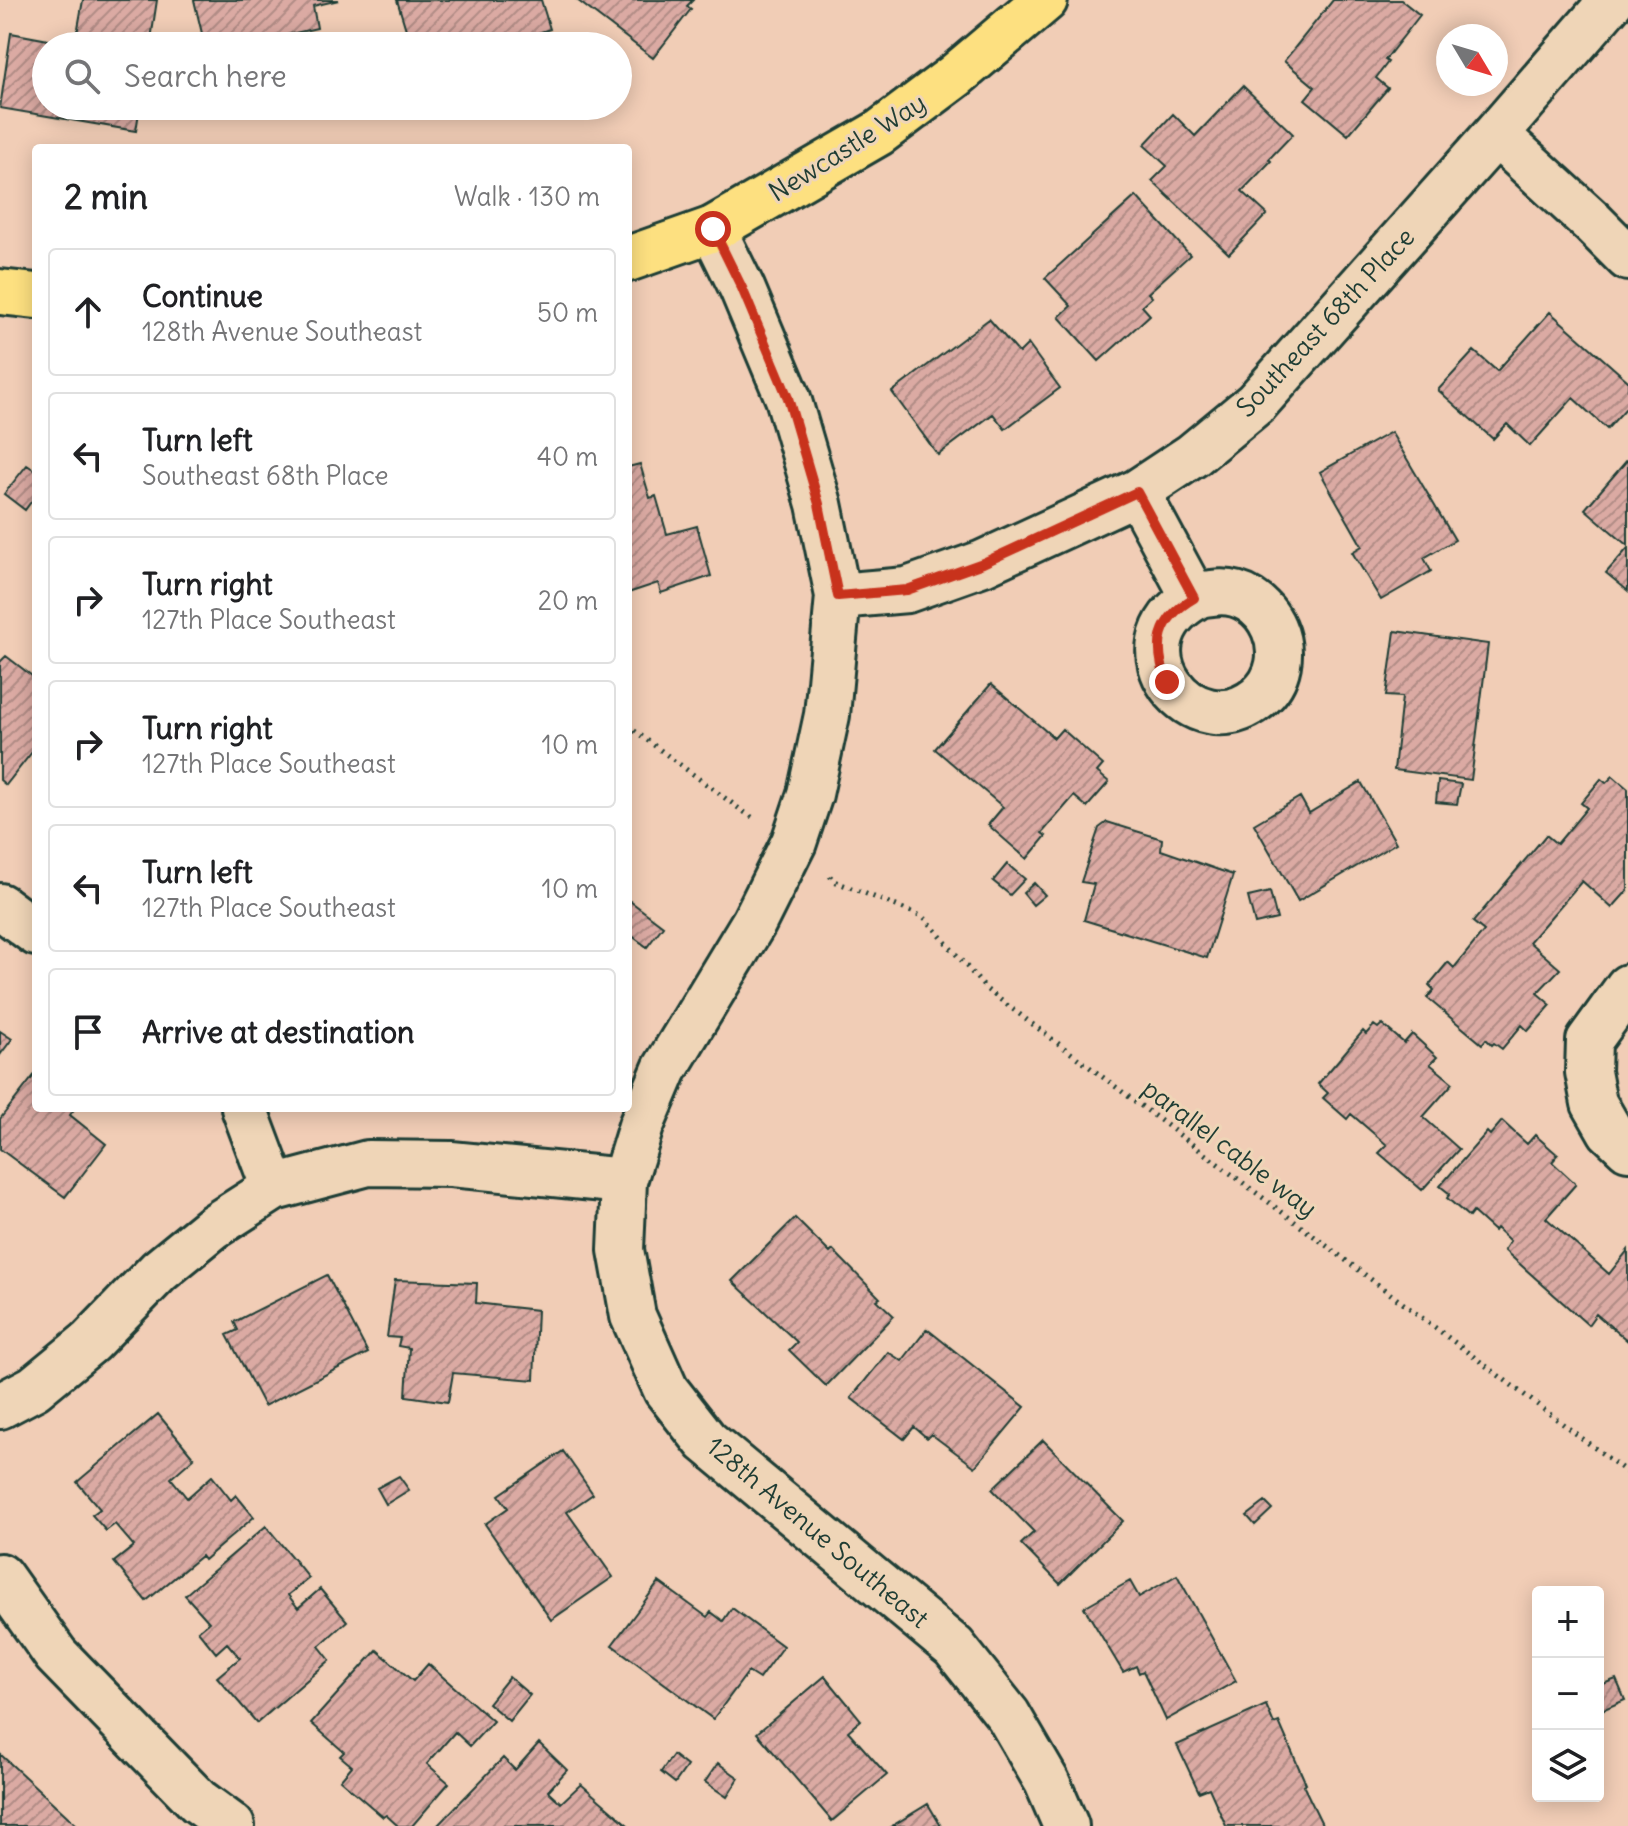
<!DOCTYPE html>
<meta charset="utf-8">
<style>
:root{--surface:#fff;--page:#f6f6f6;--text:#202124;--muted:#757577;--line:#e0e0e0}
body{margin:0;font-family:Delius,sans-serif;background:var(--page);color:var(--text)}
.controls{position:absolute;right:24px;bottom:24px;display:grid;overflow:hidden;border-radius:8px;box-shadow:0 4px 20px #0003}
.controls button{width:72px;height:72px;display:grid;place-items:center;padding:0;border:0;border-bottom:2px solid var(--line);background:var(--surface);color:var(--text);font:40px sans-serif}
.compass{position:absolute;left:1436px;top:24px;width:72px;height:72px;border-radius:50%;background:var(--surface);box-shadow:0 4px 20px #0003;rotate:128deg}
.stop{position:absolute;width:24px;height:24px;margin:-18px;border:6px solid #c8321e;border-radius:50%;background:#fff}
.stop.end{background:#c8321e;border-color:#fff;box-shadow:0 2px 8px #0008}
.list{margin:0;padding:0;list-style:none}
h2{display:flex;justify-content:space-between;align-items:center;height:104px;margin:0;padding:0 32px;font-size:34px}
h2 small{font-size:26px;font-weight:400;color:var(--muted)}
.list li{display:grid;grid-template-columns:52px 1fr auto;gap:24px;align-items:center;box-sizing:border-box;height:128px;margin:0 16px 16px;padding:0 16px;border:2px solid var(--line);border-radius:8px}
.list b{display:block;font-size:30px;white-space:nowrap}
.list p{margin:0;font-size:26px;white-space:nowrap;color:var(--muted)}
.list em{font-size:26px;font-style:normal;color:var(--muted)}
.icon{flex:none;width:44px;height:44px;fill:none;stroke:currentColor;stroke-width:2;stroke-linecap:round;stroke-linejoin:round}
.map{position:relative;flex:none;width:1628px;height:1826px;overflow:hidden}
.search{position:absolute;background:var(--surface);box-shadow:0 4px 20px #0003;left:32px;top:32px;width:600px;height:88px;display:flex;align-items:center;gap:20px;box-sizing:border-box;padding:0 28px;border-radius:44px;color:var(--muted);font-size:30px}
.panel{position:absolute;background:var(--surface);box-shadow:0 4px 20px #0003;left:32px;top:144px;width:600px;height:968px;border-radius:8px}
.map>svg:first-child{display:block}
.building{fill:url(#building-hatch);stroke:#1f3d34;stroke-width:2}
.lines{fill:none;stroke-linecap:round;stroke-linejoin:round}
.minor-casing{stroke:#1f3d34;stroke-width:50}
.major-casing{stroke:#1f3d34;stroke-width:50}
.path{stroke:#1f3d34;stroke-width:5;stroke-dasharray:2 6;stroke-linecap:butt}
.minor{stroke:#efd5b7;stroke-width:44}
.major{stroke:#fde080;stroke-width:44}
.route{stroke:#c8321e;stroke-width:10}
.labels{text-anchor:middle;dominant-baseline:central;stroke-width:6;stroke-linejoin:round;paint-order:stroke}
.street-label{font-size:26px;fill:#1f3d34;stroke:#efd5b7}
</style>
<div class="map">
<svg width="1628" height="1826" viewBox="0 0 1628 1826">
<defs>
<pattern id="building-hatch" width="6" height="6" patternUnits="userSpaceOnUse" patternTransform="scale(2)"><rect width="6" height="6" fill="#dbaaa3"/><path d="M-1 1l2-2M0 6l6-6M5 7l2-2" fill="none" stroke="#b18c86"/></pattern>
</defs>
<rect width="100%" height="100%" fill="#f1cdb6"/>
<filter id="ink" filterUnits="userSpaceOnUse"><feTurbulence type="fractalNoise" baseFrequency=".0125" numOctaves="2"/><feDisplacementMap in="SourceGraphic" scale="16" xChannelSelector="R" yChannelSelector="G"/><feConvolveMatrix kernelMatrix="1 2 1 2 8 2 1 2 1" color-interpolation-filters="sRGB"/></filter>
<g filter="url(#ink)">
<!-- building -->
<path class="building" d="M 83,0 L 157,0 L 150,46 L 46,46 L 46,106 L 140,106 L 136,131 L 0,108 L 11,33 L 75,45 Z
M 194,0 L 339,0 L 313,6 L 317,28 L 239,46 L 205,46 Z
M 397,0 L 541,0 L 550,29 L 498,46 L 411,46 Z
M 577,0 L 693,0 L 687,6 L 691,9 L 653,58 Z
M 1333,0 L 1401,0 L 1420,15 L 1385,60 L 1388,62 L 1376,78 L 1388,88 L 1348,135 L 1305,99 L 1315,87 L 1284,61 Z
M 1243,86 L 1293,134 L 1269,159 L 1271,161 L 1242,191 L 1267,214 L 1229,254 L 1152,181 L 1167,166 L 1144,145 L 1173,114 L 1195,136 Z
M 1136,196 L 1190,255 L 1148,293 L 1152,297 L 1142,306 L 1150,315 L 1099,361 L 1059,317 L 1071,306 L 1045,278 Z
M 1550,312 L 1628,381 L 1628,406 L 1607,429 L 1573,398 L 1530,446 L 1507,424 L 1493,439 L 1438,390 L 1474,351 L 1497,371 Z
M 989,319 L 1019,353 L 1028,344 L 1060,388 L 1005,429 L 993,414 L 938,455 L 892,392 Z
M 1391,432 L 1455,540 L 1424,558 L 1431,571 L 1381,600 L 1352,552 L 1362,546 L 1320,472 Z
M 1628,459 L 1628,546 L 1585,509 Z
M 640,464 L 650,498 L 656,496 L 667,534 L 697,526 L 711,576 L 661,593 L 658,583 L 628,593 L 628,467 Z
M 27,465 L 36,471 L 36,495 L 25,510 L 4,494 Z
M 1628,548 L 1628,591 L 1606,573 Z
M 1395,631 L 1488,644 L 1471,780 L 1394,770 L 1402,697 L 1386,696 Z
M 6,656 L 36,679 L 36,747 L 6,785 L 0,780 L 0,662 Z
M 991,684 L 1054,738 L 1062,729 L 1103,765 L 1097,772 L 1109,782 L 1087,807 L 1074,796 L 1042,833 L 1046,836 L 1027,859 L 988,825 L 1003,807 L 935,749 Z
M 1613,776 L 1628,789 L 1628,890 L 1612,908 L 1582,881 L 1529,942 L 1560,969 L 1537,993 L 1551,1005 L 1528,1031 L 1522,1025 L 1502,1049 L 1494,1043 L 1492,1045 L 1486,1039 L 1482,1044 L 1427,998 L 1434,990 L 1429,985 L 1448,962 L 1454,968 L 1484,931 L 1473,922 L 1546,835 L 1557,844 L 1587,808 L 1581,803 L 1601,779 L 1606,783 Z
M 1438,781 L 1461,784 L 1457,804 L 1436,802 Z
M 1361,782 L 1396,843 L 1298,901 L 1254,824 L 1300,797 L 1309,813 Z
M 1107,822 L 1162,839 L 1161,850 L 1233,875 L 1207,958 L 1084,920 L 1094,884 L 1081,882 L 1099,828 Z
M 1007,864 L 1025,879 L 1010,895 L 993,881 Z
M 1034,883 L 1045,895 L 1033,905 L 1023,893 Z
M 1270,892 L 1277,919 L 1255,924 L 1248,897 Z
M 630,901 L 663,926 L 647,947 L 628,933 L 628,903 Z
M 1382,1024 L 1404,1043 L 1412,1034 L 1437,1057 L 1430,1064 L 1453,1083 L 1423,1117 L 1459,1149 L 1422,1190 L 1379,1153 L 1387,1145 L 1351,1114 L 1347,1119 L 1323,1098 L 1328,1093 L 1318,1084 L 1363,1031 L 1366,1034 L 1374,1025 L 1378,1028 Z
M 0,1031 L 12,1039 L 0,1055 Z
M 36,1073 L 36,1108 L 75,1108 L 70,1115 L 106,1144 L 65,1197 L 0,1149 L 0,1119 Z
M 1502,1121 L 1527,1144 L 1535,1135 L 1558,1155 L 1552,1162 L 1576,1184 L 1546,1218 L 1609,1274 L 1628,1250 L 1628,1341 L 1596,1314 L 1588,1325 L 1504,1250 L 1510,1241 L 1496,1228 L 1494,1231 L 1473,1212 L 1469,1217 L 1447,1198 L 1450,1194 L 1440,1186 L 1487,1132 L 1490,1135 Z
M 795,1218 L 830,1253 L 833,1250 L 880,1298 L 877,1300 L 894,1316 L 826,1386 L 789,1350 L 797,1342 L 732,1281 Z
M 327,1275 L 368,1353 L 264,1406 L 227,1335 L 238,1330 L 234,1322 Z
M 395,1280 L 477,1283 L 476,1303 L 537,1310 L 534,1380 L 453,1373 L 448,1402 L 406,1396 L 409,1348 L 398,1346 L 400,1338 L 387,1337 Z
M 927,1329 L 1025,1407 L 975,1467 L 931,1434 L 927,1438 L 914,1427 L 904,1439 L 851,1398 L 888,1352 L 902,1361 Z
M 158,1414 L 194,1458 L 171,1478 L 187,1498 L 212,1476 L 231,1500 L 236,1495 L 254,1517 L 204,1560 L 201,1556 L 146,1601 L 114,1562 L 134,1546 L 115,1524 L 106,1531 L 92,1515 L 100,1509 L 77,1482 Z
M 1043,1440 L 1123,1521 L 1060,1584 L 1021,1544 L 1034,1532 L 992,1489 Z
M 563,1451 L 593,1494 L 567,1512 L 613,1577 L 551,1620 L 485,1524 L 508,1508 L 499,1495 Z
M 399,1476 L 409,1490 L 386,1504 L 377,1488 Z
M 1265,1502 L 1272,1509 L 1255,1525 L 1247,1516 Z
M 266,1526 L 309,1578 L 288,1595 L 298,1608 L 320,1589 L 347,1621 L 319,1646 L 330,1660 L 257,1723 L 217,1677 L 240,1658 L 227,1643 L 216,1653 L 198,1631 L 209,1622 L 185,1595 Z
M 1177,1575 L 1236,1681 L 1166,1720 L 1143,1671 L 1139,1673 L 1136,1666 L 1123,1672 L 1084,1607 L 1130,1581 L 1139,1597 Z
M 659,1582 L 707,1617 L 711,1612 L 723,1621 L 732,1608 L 783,1646 L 759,1679 L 748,1672 L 713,1719 L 612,1645 Z
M 377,1650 L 413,1681 L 428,1664 L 493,1721 L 470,1746 L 455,1732 L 427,1764 L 449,1783 L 412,1826 L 398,1826 L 386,1815 L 383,1817 L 340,1780 L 352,1766 L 340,1756 L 344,1752 L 311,1723 Z
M 825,1676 L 861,1720 L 848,1731 L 887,1775 L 832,1821 L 757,1733 Z
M 509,1677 L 530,1695 L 509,1721 L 488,1703 Z
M 1616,1679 L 1625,1700 L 1600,1711 L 1598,1707 L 1598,1686 Z
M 1266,1705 L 1274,1724 L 1279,1722 L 1306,1784 L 1303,1785 L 1323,1826 L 1226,1826 L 1209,1788 L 1199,1792 L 1177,1745 Z
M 539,1743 L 567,1770 L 548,1791 L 561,1803 L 581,1784 L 628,1825 L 627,1826 L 437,1826 L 503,1758 L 515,1770 Z
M 0,1754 L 78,1826 L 0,1826 Z
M 673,1755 L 687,1766 L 675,1783 L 661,1772 Z
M 718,1763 L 739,1778 L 727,1797 L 705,1782 Z
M 928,1804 L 941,1826 L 892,1826 Z"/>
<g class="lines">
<!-- minor casing -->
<g class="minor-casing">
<path id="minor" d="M 1496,134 L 1592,222 L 1628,258
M 713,229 L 742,288 L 788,398 L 819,504 L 838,596 L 827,715 L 810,794 L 794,842 L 754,922 L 665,1069 L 641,1126 L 624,1181 L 621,1250 L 633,1316 L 666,1390 L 706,1441 L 954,1647 L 1008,1715 L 1047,1782 L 1066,1826
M 1137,492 L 1194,598 C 1111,647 1194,750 1258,698 C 1303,661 1270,584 1212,593 C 1205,594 1200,594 1194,598
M 838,596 L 907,590 L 983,563 L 1137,492 L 1193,455 L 1256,403 L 1496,134 L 1612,0
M 0,906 L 36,933
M 1628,987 L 1589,1041 L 1588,1072 L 1594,1103 L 1610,1131 L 1628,1148
M 244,1108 L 274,1188
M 0,1406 L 34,1388 L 90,1342 L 159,1271 L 213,1227 L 274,1188 L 368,1163 L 451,1164 L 624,1181
M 0,1576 L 56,1655 L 198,1801 L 232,1826"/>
</g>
<!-- major casing -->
<g class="major-casing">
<path id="major" d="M 628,259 L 713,229 L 879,133 L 955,76 L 1045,0
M 0,292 L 36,296"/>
</g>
<!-- path -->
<path class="path" d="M 628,726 L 741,810 L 752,817
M 830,876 L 834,881 L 924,917 L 986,989 L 1628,1473"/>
<!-- minor -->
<use href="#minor" class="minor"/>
<!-- major -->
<use href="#major" class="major"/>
</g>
</g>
<g class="lines" filter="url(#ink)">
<!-- route -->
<path class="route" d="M 713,229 L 742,288 L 788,398 L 819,504 L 838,596 L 907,590 L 983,563 L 1137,492 L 1194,598 C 1158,619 1153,644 1167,682"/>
</g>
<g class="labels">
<!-- street labels -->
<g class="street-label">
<text transform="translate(847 147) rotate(-32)">Newcastle Way</text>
<text transform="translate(1325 322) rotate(-47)">Southeast 68th Place</text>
<text transform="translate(1230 1148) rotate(37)">parallel cable way</text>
<text transform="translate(818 1532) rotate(40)">128th Avenue Southeast</text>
</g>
</g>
</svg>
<div class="controls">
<button>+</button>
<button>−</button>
<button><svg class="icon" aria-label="layers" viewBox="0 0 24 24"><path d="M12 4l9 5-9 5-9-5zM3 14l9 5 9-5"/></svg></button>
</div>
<svg class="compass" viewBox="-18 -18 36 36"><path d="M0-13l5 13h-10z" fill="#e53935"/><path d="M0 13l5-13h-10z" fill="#757577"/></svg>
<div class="stop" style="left:713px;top:229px"></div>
<div class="stop end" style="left:1167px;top:682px"></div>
<div class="search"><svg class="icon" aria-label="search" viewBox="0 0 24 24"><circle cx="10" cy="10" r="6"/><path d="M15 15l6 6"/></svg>Search here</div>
<section class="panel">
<h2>2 min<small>Walk · 130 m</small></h2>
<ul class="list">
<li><svg class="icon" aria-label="ahead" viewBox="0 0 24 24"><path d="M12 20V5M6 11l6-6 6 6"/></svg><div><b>Continue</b><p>128th Avenue Southeast</p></div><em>50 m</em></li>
<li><svg class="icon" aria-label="left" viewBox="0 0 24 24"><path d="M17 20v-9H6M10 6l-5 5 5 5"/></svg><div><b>Turn left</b><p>Southeast 68th Place</p></div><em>40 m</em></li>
<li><svg class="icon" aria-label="right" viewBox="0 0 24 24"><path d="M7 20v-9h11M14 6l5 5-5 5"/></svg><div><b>Turn right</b><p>127th Place Southeast</p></div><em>20 m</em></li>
<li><svg class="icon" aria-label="right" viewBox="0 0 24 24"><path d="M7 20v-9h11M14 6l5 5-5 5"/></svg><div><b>Turn right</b><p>127th Place Southeast</p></div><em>10 m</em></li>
<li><svg class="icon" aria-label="left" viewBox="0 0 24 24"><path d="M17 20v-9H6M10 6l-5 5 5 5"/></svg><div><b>Turn left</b><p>127th Place Southeast</p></div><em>10 m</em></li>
<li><svg class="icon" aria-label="arrive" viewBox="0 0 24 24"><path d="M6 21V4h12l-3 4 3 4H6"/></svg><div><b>Arrive at destination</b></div></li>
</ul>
</section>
</div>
